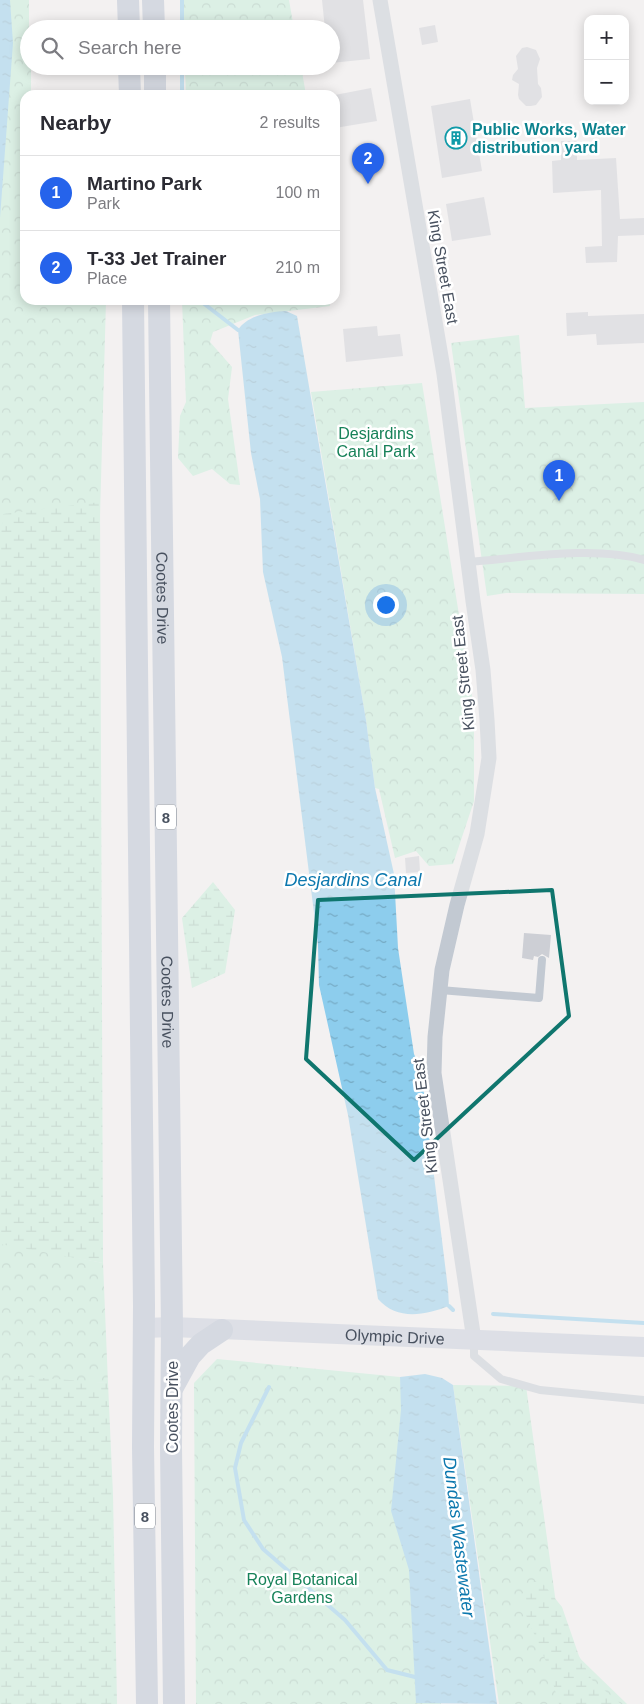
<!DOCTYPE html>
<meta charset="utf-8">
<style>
:root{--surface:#fff;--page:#f7f7f7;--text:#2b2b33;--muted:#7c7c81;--line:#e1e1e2;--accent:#2563eb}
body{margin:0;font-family:Helvetica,sans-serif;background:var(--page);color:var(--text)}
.controls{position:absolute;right:15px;top:15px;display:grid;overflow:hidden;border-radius:10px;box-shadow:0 2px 12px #0003}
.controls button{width:45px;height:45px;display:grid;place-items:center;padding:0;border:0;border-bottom:1px solid var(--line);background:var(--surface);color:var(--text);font:25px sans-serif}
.you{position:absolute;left:385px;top:604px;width:18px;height:18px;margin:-12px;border:4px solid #fff;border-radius:50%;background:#1a73e8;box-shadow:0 0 0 8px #1a73e833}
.badge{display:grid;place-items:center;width:32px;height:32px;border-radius:50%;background:var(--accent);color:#fff;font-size:16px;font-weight:700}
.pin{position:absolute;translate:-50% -41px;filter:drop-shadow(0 1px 2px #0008)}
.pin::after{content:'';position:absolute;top:26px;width:18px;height:15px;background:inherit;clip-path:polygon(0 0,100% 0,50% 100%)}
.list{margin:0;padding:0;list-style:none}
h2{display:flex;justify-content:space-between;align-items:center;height:65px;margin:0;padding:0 20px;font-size:21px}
h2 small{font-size:16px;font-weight:400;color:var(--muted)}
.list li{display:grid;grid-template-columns:32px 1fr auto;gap:15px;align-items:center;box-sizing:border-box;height:75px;padding:0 20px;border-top:1px solid var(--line)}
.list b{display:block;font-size:19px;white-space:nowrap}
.list p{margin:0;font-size:16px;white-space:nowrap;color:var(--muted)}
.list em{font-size:16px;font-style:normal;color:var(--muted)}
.icon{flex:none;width:28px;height:28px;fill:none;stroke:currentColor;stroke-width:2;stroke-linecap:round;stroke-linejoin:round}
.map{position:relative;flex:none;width:644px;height:1704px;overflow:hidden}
.search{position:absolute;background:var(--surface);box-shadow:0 2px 12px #0003;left:20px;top:20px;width:320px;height:55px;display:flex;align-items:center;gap:12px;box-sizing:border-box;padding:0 18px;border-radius:28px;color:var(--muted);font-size:19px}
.panel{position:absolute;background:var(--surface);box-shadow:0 2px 12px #0003;left:20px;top:90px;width:320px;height:215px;border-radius:15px}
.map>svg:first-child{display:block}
.forest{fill:url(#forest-crowns)}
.wetland{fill:url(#wetland-marsh)}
.water{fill:url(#water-ripples)}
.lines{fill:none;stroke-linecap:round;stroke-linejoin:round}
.stream{stroke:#8dcded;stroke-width:4}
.building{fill:#cdcfd5}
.service{stroke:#c2c9d2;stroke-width:8}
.minor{stroke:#c2c9d2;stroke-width:15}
.secondary{stroke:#c4cbd9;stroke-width:20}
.primary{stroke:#b1bccf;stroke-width:22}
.marked{fill:none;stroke:#0f766e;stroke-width:4;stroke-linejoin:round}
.labels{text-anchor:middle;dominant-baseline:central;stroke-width:5;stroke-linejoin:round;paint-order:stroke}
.shield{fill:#fff;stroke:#7f858f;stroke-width:1}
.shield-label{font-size:15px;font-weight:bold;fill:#48515f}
.culture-label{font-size:16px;font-weight:bold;fill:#0d838f;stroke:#fff;text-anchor:start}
.street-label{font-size:16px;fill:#48515f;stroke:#fff}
.park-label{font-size:16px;fill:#178259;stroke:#fff}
.water-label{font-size:18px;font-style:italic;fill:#0c78ae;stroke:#fff}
</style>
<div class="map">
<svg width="644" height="1704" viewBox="0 0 644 1704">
<defs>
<pattern id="forest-crowns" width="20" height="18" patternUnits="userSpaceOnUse" patternTransform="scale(1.25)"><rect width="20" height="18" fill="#c0f0d8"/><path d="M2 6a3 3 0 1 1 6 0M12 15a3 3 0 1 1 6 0" fill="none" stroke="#9ec5b2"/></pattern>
<pattern id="wetland-marsh" width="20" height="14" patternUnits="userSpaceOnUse" patternTransform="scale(1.25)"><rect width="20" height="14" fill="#c0f0d8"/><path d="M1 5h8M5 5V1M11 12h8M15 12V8" fill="none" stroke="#9ec5b2"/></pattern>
<pattern id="water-ripples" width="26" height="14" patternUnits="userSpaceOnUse" patternTransform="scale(1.25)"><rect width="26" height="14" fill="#8dcded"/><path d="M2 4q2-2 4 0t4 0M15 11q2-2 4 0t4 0" fill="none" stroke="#75a9c3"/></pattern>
</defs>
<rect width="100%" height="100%" fill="#f3f1f1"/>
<!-- forest -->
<path class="forest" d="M 0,0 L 29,0 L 29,66 L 31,66 L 31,95 L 25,95 L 25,300 L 106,300 L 100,516 L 0,563 Z
M 183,0 L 289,0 L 294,29 L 184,29 Z
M 185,66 L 301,66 L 306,95 L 186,95 Z
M 182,300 L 328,300 L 330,306 L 255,315 L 213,332 L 210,342 L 232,367 L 228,399 L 240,485 L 230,484 L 212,469 L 193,476 L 178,458 L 180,416 L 186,402 Z
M 519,335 L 525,408 L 644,402 L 644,594 L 506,593 L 487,596 L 451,343 Z
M 422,383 L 474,709 L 474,801 L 453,864 L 429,866 L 416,851 L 395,858 L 379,789 L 375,788 L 366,720 L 311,392 Z
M 0,1242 L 103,1263 L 108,1383 L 80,1382 L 0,1398 Z
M 217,1359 L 400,1377 L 441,1704 L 196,1704 L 194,1383 Z
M 453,1385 L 526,1386 L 561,1640 L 627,1704 L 499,1704 Z"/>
<!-- wetland -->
<path class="wetland" d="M 100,502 L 103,1263 L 0,1244 L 0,546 L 3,514 Z
M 213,882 L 235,910 L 225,973 L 192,988 L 182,918 Z
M 18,1376 L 108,1383 L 113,1495 L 117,1704 L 0,1704 L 0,1385 Z
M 541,1581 L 562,1607 L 579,1656 L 592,1680 L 621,1704 L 559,1704 L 548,1666 L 525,1613 L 522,1594 L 532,1582 Z"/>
<!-- water -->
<path class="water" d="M 0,0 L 10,0 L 13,43 L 0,218 Z
M 286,311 L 297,316 L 366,720 L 375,788 L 394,874 L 398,948 L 414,1054 L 421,1070 L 448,1289 L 449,1306 C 425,1315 397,1321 378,1299 L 348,1115 L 319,985 L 318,945 L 282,657 L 263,572 L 260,499 L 251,453 L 238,330 C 247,315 270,312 286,311 Z
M 425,1374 L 442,1378 L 453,1385 L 497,1704 L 416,1703 L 409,1570 L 391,1511 L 401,1410 L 400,1377 Z"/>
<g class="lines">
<!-- stream -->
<path class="stream" d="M 182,29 L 182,0
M 182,95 L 182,66
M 202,300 L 203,303 L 238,330
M 449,1306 L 453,1310
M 493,1314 L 644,1323
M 269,1387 L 241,1443 L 235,1468 L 244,1520 L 263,1549 L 345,1620 L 387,1670 L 419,1678"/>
</g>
<!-- building -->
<path class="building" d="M 322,0 L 363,0 L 370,59 L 331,63 L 331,29 L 325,29 Z
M 435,25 L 438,42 L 422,45 L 419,28 Z
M 527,47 L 536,50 L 540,59 L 537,68 L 538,84 L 541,88 L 542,97 L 536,105 L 531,106 L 526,106 L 519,99 L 518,95 L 519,84 L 512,80 L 513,75 L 518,69 L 516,56 L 522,48 Z
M 371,88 L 377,121 L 335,128 L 335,95 Z
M 470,99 L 482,171 L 442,178 L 431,106 Z
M 561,141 L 577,141 L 577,160 L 616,158 L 620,219 L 644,218 L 644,235 L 618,236 L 617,262 L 586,263 L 585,247 L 602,246 L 601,190 L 553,193 L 552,161 L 561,160 Z
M 484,197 L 491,235 L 452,241 L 446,204 Z
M 588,312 L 588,316 L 644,314 L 644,343 L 597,345 L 596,334 L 567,336 L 566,313 Z
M 377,326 L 378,336 L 400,334 L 403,356 L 346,362 L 343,329 Z
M 419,856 L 420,872 L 406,873 L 405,858 Z
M 524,933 L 551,935 L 549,958 L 542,954 L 538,957 L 534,956 L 533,960 L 522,958 Z"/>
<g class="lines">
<!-- service -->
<path class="service" d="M 468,562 C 520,558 595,545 644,560
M 440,990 L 539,998 L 542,960
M 474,1341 L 474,1356 L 501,1379 L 540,1390 L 644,1400"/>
<!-- minor -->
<path class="minor" d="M 380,0 L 444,374 L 473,601 L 483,670 L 487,720 L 489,758 L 477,834 L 457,905 L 442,970 L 435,1037 L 434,1073 L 474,1340"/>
<!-- secondary -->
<path class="secondary" id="s1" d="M 145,1328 L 172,1327 L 644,1347"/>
<!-- primary -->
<g class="primary">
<path d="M 128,0 L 129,29"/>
<path d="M 153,0 L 154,29"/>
<path d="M 129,66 L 130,95"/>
<path d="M 155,66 L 155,95"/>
<path d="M 133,300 L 144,1306 L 143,1447 L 147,1704"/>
<path id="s2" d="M 159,300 L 172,1327 L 171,1446 L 174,1704"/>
<path d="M 173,1387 L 190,1356 L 201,1344 L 222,1330"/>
</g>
</g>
<!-- marked area -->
<path d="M0 0H644V1704H0ZM 552,890 L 569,1016 L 414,1160 L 306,1059 L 318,900 Z" fill="#f3f1f1" fill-opacity=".55" fill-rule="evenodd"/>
<path class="marked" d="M 552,890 L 569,1016 L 414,1160 L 306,1059 L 318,900 Z"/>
<!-- icons -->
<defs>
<g id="building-ring" transform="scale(1.125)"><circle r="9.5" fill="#fff" stroke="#0f9aa8" stroke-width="1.5"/><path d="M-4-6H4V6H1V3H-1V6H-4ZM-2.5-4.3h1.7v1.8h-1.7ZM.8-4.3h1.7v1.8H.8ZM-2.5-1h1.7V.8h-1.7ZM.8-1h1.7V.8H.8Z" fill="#0f9aa8"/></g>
</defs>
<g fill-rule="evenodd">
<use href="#building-ring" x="456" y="138"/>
</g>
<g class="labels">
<!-- shield labels -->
<g class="shield">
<rect x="156" y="804.5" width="20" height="25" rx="4"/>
<rect x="135" y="1503.5" width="20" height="25" rx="4"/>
</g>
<g class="shield-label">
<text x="166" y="817">8</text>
<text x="145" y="1516">8</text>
</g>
<!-- culture labels -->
<g class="culture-label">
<text x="472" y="129">Public Works, Water<tspan x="472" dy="18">distribution yard</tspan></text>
</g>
<!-- street labels -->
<g class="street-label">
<text transform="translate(443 267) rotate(80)">King Street East</text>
<text stroke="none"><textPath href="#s2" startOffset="298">Cootes Drive</textPath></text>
<text transform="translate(463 673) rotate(-96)">King Street East</text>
<text stroke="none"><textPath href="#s2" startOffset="702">Cootes Drive</textPath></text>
<text transform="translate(425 1116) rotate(-97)">King Street East</text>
<text stroke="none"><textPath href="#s1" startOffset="250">Olympic Drive</textPath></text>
<text transform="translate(172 1407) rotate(-90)">Cootes Drive</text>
</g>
<!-- park labels -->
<g class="park-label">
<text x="376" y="433">Desjardins<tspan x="376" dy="18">Canal Park</tspan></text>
<text x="302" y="1579">Royal Botanical<tspan x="302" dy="18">Gardens</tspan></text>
</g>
<!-- water labels -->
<g class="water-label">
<text x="353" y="880">Desjardins Canal</text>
<text transform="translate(459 1537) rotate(83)">Dundas Wastewater</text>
</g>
</g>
</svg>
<div class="controls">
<button>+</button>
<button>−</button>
</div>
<div class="you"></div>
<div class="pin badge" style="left:559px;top:501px">1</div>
<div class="pin badge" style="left:368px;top:184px">2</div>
<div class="search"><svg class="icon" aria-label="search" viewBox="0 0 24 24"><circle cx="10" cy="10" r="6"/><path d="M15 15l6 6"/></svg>Search here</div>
<section class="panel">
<h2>Nearby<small>2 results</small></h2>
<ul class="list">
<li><span class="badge">1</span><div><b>Martino Park</b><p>Park</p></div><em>100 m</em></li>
<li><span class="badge">2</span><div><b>T-33 Jet Trainer</b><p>Place</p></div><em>210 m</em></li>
</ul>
</section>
</div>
